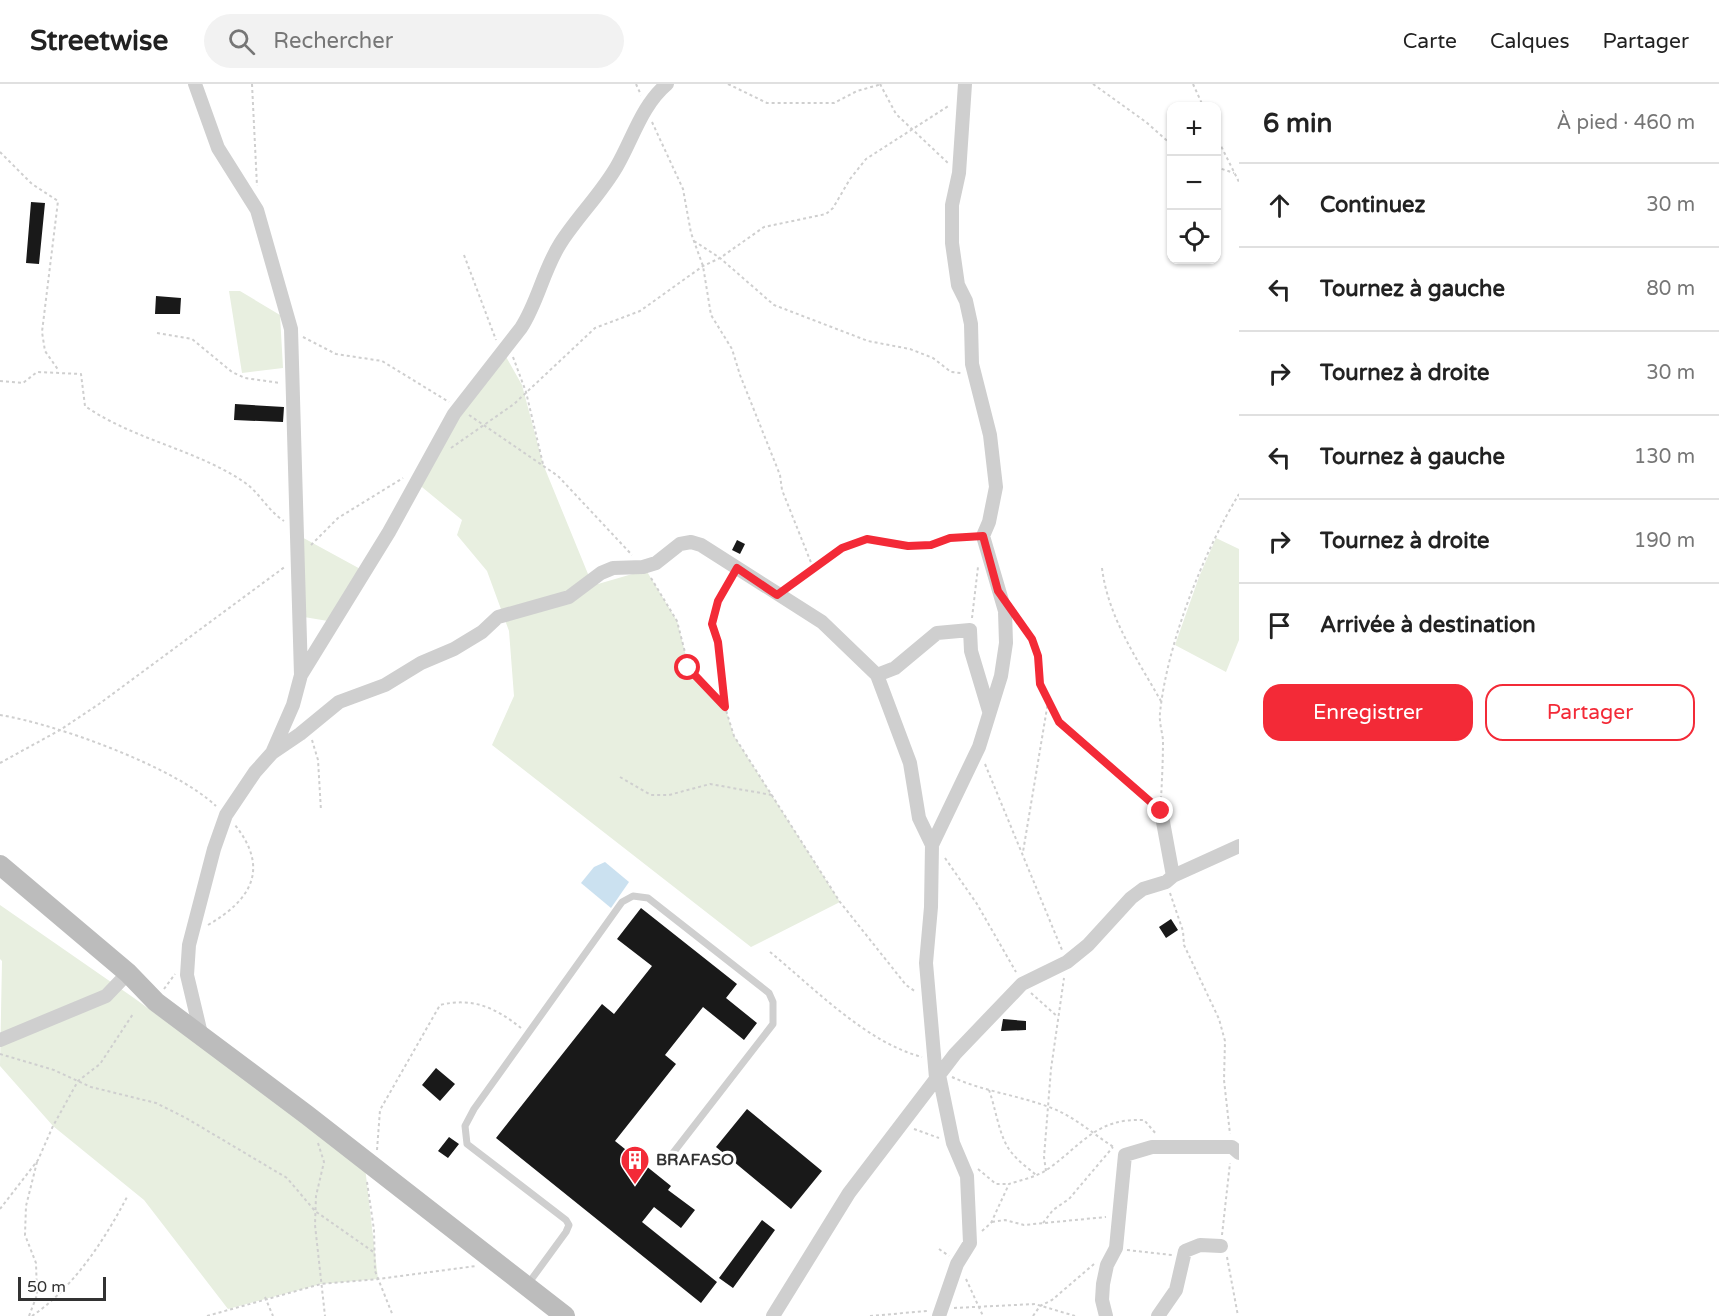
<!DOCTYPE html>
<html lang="fr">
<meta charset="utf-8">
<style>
:root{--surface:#fff;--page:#f2f2f2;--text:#222;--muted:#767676;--line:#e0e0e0;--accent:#f32a37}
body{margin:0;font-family:"Varela Round",sans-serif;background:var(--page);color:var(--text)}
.controls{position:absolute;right:18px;top:18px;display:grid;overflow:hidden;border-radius:12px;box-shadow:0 2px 4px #0004}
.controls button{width:54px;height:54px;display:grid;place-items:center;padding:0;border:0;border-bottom:2px solid var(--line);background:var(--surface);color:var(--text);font:30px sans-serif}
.scale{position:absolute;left:18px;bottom:15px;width:88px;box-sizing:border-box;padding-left:6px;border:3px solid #323232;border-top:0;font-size:16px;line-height:21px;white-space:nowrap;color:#323232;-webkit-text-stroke:4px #fff;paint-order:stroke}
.stop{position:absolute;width:18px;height:18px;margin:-14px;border:4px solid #f32a37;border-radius:50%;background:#fff}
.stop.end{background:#f32a37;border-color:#fff;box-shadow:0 2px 6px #0008}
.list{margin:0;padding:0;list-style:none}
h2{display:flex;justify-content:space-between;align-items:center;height:78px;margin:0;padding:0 24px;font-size:26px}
h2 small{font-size:20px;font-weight:400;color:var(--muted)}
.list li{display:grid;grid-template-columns:39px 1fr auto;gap:18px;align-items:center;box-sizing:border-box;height:84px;padding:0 24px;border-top:2px solid var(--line)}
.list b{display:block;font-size:22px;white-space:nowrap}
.list em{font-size:20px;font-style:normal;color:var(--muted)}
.actions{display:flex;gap:12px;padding:18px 24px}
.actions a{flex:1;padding:14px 0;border:2px solid var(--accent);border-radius:18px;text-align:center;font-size:21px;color:var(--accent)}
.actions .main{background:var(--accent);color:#fff}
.icon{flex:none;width:33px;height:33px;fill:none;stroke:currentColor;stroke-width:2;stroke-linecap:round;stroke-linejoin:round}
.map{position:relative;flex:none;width:1239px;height:1232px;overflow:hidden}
header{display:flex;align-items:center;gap:36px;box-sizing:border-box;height:84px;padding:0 30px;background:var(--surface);border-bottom:2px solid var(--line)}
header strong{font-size:28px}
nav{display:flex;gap:33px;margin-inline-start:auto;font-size:21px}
.search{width:420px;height:54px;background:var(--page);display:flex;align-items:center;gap:15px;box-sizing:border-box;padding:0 21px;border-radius:33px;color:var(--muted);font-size:22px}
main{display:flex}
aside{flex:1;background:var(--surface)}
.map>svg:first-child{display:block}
.green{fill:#e8efe0}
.water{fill:#cbe1f0}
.building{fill:#191919}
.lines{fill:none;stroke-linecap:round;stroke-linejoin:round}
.path{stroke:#cfcfcf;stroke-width:2;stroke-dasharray:3 3;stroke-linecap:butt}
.lane{stroke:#cfcfcf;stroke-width:7}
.street{stroke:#cfcfcf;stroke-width:14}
.secondary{stroke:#bcbcbc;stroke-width:20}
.route{stroke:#f32a37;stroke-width:8}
.labels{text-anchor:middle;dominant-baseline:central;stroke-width:6;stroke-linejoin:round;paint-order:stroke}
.poi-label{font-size:16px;font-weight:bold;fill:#323232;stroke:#fff;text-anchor:start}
</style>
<header>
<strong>Streetwise</strong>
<div class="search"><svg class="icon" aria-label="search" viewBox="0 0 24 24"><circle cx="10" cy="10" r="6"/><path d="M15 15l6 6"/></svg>Rechercher</div>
<nav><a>Carte</a><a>Calques</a><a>Partager</a></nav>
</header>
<main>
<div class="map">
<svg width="1239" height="1232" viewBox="0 0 1239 1232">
<rect width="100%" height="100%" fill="#fff"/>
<!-- green -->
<path class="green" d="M 229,207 L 240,207 L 280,231 L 283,284 L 242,289 Z
M 501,264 L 522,301 L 543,380 L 588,490 L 598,500 L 646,486 L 677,537 L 689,584 L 725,623 L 734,652 L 840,818 L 751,863 L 492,661 L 514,612 L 509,547 L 487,487 L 457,451 L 462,436 L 417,399 Z
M 298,451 L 364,487 L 334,538 L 298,532 Z
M 1216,454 L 1239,465 L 1239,556 L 1226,588 L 1175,561 L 1199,493 Z
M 0,821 L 134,914 L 365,1083 L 378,1195 L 321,1200 L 228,1225 L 144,1116 L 53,1042 L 0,982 L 2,877 L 0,875 Z"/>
<!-- water -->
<path class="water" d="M 605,778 L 629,798 L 611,824 L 581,799 L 594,783 Z"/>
<!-- building -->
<path class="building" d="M 31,118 L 45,119 L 39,180 L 26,179 Z
M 156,212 L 181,214 L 180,230 L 155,230 Z
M 235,320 L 284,323 L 283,338 L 234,336 Z
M 737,456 L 745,460 L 740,470 L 732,466 Z
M 641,824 L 737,900 L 726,914 L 757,939 L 744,956 L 703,923 L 665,971 L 676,980 L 615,1057 L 671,1102 L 668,1106 L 695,1126 L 681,1144 L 654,1123 L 642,1138 L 717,1198 L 701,1219 L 496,1054 L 602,920 L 614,930 L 652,882 L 617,855 Z
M 1171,835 L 1178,846 L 1166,854 L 1159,843 Z
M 1003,935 L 1026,937 L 1026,946 L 1001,947 Z
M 436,984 L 455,1000 L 440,1017 L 422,1001 Z
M 747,1025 L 822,1087 L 791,1125 L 716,1063 Z
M 449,1053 L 459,1060 L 448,1074 L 438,1067 Z
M 762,1136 L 775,1146 L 733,1204 L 719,1194 Z"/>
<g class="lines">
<!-- path -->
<path class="path" d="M 252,0 L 257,102
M 636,0 L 641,11
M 728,0 L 767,19 L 834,19 L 857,7 L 882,0
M 880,0 L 896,30 L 948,79
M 1093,0 L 1146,38 L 1172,61
M 1193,0 L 1203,22
M 652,38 L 683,105 L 691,149 L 703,182 L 711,231 L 732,265 L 740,291 L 780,391 L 782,406 L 814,486
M 1216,52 L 1239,98
M 0,68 L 32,100 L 58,117 L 42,248 L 45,267 L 59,287
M 1216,83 L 1234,89
M 694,157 L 720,174 L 774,221 L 868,257 L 910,265 L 933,274 L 951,288 L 961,289
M 464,171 L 496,256
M 157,249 L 192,255 L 232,288 L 245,294 L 280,299
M 303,253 L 336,270 L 382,277 L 449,318
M 513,273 L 526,308 L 543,380
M 0,297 L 23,299 L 37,288 L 81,290 L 85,322 C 134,356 195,365 244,398 C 260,409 268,427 284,437
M 469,331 L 558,392 L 632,471
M 451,364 L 514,320 L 595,244 L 640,227 L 703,182 L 720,174 L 764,143 L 826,130 L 833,124 L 850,95 L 866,75 L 950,21
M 311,461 L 338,434 L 403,394
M 1102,484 C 1108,534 1138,576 1162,619
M 651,494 L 677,537 L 689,584 L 725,623 L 734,652 L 840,818 L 906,901 L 916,908
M 788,503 C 803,493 831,468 844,463 C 876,449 899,466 930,461 C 944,458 956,453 971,453
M 1017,532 C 1042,564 1033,585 1048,618 L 1023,768
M 972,534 L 978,483
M 1049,620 L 1060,637 L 1152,719
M 725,623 L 718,558 L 712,540 L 718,517 L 731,494
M 0,631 C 56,640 175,683 216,722
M 312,656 L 318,676 L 321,727
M 0,679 L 60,646 L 99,620 L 286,482
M 985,680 L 1062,866
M 620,693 L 651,711 L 669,711 L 710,700 L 772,711
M 1161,715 C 1162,696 1163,675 1163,656 C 1162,647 1159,638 1160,629 C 1167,560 1203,469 1239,410
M 945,774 L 977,820 L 1016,888
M 1170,809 L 1183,847 L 1184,861 L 1219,935 L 1225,957 L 1224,996 L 1230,1050
M 208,841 C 251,816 270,785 235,741
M 770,868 C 814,904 867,959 922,973
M 164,905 L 175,890
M 1031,909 L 1058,933
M 0,970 L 54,986 L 91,1003 L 156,1019 L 186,1034 L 287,1094 L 315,1127 L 375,1169
M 952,993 C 982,1007 1017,1011 1049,1023 C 1074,1032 1093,1050 1115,1064
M 989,1006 C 996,1025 999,1053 1011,1068 C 1018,1077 1028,1084 1036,1091
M 914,1045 L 939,1054
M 318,1059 L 324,1078 L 316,1112 L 315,1141 L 325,1232
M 377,1066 L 380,1026 L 440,921 C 473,913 496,924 521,944
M 978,1085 L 996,1100 L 1009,1100
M 1046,1087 L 1044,1073 L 1051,985 L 1064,894
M 367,1098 L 374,1146 L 375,1187 L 393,1232
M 0,1125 L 38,1076 L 53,1042 L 78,997 L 100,980 L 133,930
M 992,1138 L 1005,1136 L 1024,1141 L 1106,1133
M 1043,1139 L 1053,1126 L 1069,1115 L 1113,1063
M 982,1147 L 991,1139 L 1009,1100 C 1021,1096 1037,1093 1048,1085 C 1083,1060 1096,1034 1144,1036 L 1157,1051
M 1222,1151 L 1230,1079
M 939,1165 L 949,1172
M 1127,1166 L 1172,1171
M 1227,1173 L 1238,1232
M 966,1195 L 983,1232
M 265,1213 L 273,1232
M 954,1224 L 1035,1220 L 1075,1232
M 29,1232 L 37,1211 L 36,1179 L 25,1151 L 26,1122 L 37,1078
M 32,1232 C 73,1204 104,1157 127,1113
M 207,1232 L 321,1200 L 378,1195 L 476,1182
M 870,1232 L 927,1227
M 1033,1232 L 1040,1222 L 1052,1216 L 1094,1180"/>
<!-- lane -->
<path class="lane" d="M 528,1200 L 566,1148 L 569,1141 L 566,1136 L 467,1060 L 465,1042 L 474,1025 L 622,818 L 633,812 L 648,814 L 769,909 L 773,918 L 773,940 L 666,1078"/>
<!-- street -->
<path class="street" d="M 195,0 L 218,64 L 257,126 L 291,245 L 301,591
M 877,591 L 895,584 L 937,549 L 970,546 L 971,567 L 989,627
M 272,669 L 300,650 L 339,618 L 385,601 L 421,579 L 454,565 L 482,548 L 498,533 L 569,513 L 601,489 L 613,484 L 643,483 L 656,479 L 680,460 L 691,458 L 701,461 L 822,538 L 877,591 L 910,679 L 919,734 L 932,761
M 1173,792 L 1239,762
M 202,954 L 187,891 L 189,861 L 214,765 L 226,731 L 255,688 L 272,669 L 293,621 L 301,591 L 389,448 L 454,330 L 521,244 C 538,218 543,187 560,160 C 577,133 601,110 617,82 C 633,54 642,21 667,0
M 0,956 L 106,912 L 128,889
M 936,994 L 926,879 L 931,823 L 932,761 L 979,663 L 1001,592 L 1006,559 L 1005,527 L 983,452 L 989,438 L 996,403 L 990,351 L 972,280 L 971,240 L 966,217 L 958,201 L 952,159 L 952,121 L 959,89 L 965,0
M 773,1232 L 849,1109 L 955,970 L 1022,900 L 1067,878 L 1088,861 L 1131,814 L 1143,805 L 1166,798 L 1173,792 L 1161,727
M 939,1232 L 957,1180 L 970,1159 L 967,1092 L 953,1059 L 939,991
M 1106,1232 L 1102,1216 L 1103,1200 L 1107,1181 L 1116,1164 L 1125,1071 L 1152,1063 L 1232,1063 L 1239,1069
M 1158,1232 L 1176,1206 L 1185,1167 L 1200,1161 L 1221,1162"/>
<!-- secondary -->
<path class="secondary" d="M 0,781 L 128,889 L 156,918 L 307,1031 L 565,1232"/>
</g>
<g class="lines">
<!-- route -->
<path class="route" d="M 688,584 L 725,623 L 718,558 L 712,540 L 718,517 L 737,484 L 777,511 L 842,464 L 867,455 L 908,462 L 931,461 L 950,454 L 983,452 L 998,507 L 1032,555 L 1038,572 L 1040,600 L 1059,638 L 1161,727"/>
</g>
<!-- icons -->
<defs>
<g id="building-pin" transform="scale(1.5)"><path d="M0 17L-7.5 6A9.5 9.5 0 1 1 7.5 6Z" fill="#f32a37" stroke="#fff"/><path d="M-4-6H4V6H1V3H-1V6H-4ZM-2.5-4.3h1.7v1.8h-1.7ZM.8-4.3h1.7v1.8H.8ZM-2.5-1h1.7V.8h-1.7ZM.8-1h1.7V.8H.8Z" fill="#fff"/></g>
</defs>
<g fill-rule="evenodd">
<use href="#building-pin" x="635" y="1076"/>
</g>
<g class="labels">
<!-- poi labels -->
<g class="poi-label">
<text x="656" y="1076">BRAFASO</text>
</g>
</g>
</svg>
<div class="controls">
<button>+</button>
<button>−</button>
<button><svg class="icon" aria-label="locate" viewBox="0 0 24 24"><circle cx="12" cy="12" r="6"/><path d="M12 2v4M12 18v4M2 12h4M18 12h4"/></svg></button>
</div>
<div class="scale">50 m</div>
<div class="stop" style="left:688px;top:584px"></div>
<div class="stop end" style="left:1161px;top:727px"></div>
</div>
<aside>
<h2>6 min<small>À pied · 460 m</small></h2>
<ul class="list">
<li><svg class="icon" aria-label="ahead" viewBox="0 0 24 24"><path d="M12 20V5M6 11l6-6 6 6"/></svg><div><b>Continuez</b></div><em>30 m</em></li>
<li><svg class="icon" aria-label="left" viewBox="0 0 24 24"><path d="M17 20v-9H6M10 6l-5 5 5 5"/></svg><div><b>Tournez à gauche</b></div><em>80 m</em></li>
<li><svg class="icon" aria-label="right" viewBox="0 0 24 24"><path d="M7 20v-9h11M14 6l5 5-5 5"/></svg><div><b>Tournez à droite</b></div><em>30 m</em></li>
<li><svg class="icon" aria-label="left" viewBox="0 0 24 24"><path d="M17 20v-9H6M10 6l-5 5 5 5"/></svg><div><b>Tournez à gauche</b></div><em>130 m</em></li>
<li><svg class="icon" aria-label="right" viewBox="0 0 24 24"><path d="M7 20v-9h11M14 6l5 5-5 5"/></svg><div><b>Tournez à droite</b></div><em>190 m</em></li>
<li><svg class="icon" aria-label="arrive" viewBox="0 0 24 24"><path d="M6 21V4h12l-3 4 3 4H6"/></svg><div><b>Arrivée à destination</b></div></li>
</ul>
<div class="actions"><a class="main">Enregistrer</a><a>Partager</a></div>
</aside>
</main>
